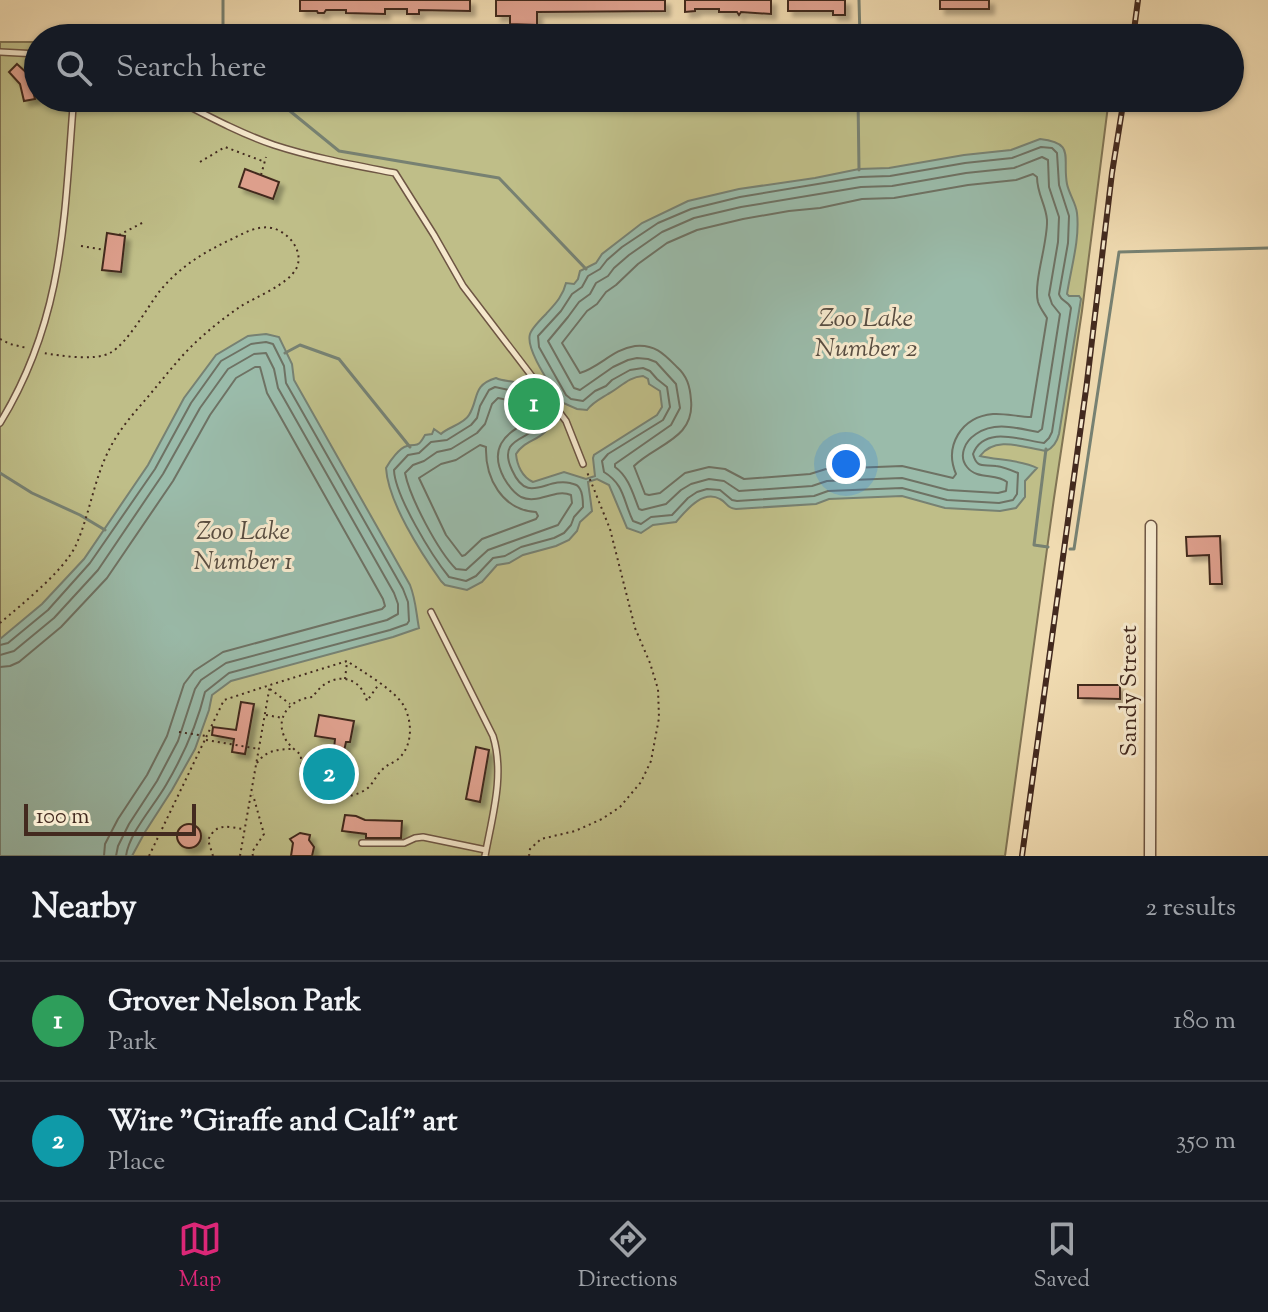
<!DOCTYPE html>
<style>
:root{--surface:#171b24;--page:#20242c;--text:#f1f3f6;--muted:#9ea1a6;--line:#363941;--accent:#db2777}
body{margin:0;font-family:"Sorts Mill Goudy",serif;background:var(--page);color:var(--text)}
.scale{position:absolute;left:24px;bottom:20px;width:172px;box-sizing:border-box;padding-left:8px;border:4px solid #432a1f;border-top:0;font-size:22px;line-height:28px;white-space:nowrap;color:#432a1f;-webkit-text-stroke:6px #f5e8cc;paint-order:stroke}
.you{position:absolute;left:846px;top:464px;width:28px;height:28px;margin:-20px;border:6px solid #fff;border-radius:50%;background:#1a73e8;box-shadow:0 0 0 12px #1a73e833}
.badge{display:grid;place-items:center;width:52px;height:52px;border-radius:50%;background:var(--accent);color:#fff;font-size:26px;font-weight:700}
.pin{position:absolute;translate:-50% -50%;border:4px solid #fff;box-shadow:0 2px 8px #0006}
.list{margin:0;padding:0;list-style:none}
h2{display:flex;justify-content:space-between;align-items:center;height:104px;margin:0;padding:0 32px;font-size:34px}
h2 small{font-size:26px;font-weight:400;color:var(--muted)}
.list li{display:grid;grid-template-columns:52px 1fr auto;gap:24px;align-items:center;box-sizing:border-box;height:120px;padding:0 32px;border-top:2px solid var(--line)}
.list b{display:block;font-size:30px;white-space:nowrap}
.list p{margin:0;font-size:26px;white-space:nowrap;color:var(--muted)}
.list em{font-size:26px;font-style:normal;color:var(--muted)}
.icon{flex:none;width:44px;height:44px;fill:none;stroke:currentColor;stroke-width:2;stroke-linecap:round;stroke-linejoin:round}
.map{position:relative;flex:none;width:1268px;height:856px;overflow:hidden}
.search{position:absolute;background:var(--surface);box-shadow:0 2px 6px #0004;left:24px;right:24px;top:24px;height:88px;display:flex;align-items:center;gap:20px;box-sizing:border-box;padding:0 28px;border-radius:44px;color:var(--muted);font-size:30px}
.sheet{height:344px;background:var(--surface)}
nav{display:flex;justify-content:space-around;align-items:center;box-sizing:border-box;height:112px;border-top:2px solid var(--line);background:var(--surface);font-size:22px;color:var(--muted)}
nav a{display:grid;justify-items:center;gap:4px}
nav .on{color:var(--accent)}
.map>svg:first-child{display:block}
.green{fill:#bfbe88;stroke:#817454;stroke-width:2}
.water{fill:#9abbaa;stroke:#778172;stroke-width:2}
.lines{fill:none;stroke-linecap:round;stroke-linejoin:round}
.shore{stroke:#6e7264;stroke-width:2}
.stream{stroke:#778172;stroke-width:3}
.building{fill:#dd9f8c;stroke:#432a1f;stroke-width:2;filter:url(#shadow)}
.service-casing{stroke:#6e5644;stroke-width:8}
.minor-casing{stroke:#6e5644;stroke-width:13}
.path{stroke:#432a1f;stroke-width:2;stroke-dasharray:2 4;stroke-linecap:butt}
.service{stroke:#f5e8cc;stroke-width:5}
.minor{stroke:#f5e8cc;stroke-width:10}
.rail-casing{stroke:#432a1f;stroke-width:6}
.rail{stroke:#f5e8cc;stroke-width:3;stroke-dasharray:9;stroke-linecap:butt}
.labels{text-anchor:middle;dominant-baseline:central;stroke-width:6;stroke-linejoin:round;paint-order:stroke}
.street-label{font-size:24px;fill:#432a1f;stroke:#f5e8cc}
.water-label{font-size:26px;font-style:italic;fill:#594e42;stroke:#f5e8cc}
</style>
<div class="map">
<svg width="1268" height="856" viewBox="0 0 1268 856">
<defs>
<filter id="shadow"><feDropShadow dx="5" dy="5" stdDeviation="2" flood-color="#0004"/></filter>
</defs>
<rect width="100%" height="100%" fill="#f0dbb1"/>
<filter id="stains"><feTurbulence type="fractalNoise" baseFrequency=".0025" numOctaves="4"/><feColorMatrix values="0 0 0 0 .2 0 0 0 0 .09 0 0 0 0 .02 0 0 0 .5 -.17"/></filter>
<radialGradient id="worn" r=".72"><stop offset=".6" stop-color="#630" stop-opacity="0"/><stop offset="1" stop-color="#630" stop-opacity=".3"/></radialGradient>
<!-- green -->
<path class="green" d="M 0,42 L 38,42 L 38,98 L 1109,98 L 1082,311 L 1054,498 L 1005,856 L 0,856 Z"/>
<!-- water -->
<path class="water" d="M 1040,139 C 1076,143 1062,157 1067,184 C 1069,194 1076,203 1077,213 C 1080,239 1071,268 1067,294 L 1069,296 L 1079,296 L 1081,299 L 1059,434 C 1057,442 1053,448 1046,451 C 1024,448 996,435 980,456 C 996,460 1023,460 1037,468 L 1025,481 L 1025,497 L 1016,508 L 1000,511 L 945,508 L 902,496 L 829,499 L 816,504 L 736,509 C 726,508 728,503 720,499 C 702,489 685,512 676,522 L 653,525 L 641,533 L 627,528 L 609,485 L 597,479 L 588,482 L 592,511 L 580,522 L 577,531 L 569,540 L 556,546 L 523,555 L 509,563 L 497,565 L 482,582 L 467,590 L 445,585 L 441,581 C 421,553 388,502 386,468 C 390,461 399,448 407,446 C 418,443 417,449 425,435 L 432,434 L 434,429 L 441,434 C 448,427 464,424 469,415 C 479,399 472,385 496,378 C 504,382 512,380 520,384 C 526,386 528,393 533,397 C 544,406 559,418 545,432 C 536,441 523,442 516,454 C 517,465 522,477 533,482 L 564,472 L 586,479 L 595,476 L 593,458 L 594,455 L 657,415 L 662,407 L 660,391 L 649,384 L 648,379 L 643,376 C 628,377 621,387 608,394 C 600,399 593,402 587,410 L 577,409 L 561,402 C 553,388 525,350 530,334 C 532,328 541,319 546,314 C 555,304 563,296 566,283 L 574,284 L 578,279 L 580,271 L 596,263 L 602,254 L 642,223 L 688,201 L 739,189 L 815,178 L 859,169 L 889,168 L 964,155 L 1011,150 Z
M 266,334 L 279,337 L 292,364 L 294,380 L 410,585 C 416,600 416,613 419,628 L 393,637 L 231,681 L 212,695 L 209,710 L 195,749 L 172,790 L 145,832 L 132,856 L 0,856 L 0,639 L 42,604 L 84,559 L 148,465 L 184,398 L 216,355 L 248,336 Z"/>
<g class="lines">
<!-- shore -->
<path class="shore" d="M 1041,147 L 1052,148 L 1057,153 L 1059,185 L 1069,216 L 1068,243 L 1059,294 C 1061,302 1069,301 1071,308 L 1052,432 L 1049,438 L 1044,443 C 1021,440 984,425 973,454 C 977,469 983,464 996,466 C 1004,467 1011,470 1018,473 L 1017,494 L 1013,500 L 999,503 L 947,500 L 902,488 L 828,491 L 814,496 L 737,501 L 732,500 L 720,490 L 707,489 L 697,492 L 688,498 L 672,515 L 651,517 L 641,524 L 633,521 C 623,501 625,485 604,472 L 602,461 L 608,454 L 663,420 L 670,407 L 667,387 L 657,379 L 650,371 L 643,368 L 630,370 L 612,380 L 606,386 L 595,391 L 583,401 L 571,399 L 566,395 L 539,347 L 538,336 L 561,311 L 572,294 L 582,287 L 588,276 L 600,269 L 607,260 L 622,247 L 658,223 L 691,209 L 740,197 L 860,177 L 890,176 L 965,163 L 1012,158 Z
M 1042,157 L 1048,160 L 1049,187 L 1059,217 L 1058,242 L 1049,295 L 1052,304 L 1060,314 L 1042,429 L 1038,432 C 1016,428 995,421 976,434 C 970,438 966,442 964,449 C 962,455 963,462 967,467 C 977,480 996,473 1007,482 L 1006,491 L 998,493 L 948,490 L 902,478 L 827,481 L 812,486 L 739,491 L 724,481 L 709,479 L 691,484 L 681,490 L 666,504 L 642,510 L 639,509 C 633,494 629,477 615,467 L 615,464 L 671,425 L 680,408 L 676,384 L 656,362 L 648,359 L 637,358 L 628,360 L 613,367 L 580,390 L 574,388 L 548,341 L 568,317 L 579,302 L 590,294 L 596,283 L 608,276 L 614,268 L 629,255 L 662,232 L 694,218 L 741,207 L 861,187 L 892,186 L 966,173 L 1014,168 Z
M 1033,174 L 1037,177 C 1037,194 1046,205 1047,220 C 1048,243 1033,282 1038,302 C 1040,308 1044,313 1047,318 L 1031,417 C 1018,417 1005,413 993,414 C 961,417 944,446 956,474 L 953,478 L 902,466 L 826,469 L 810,474 L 744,479 L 725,469 L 709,467 L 685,473 L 660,493 L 649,495 L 645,494 L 634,466 C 656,444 695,439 691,400 C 690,386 687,376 677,367 C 664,354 655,344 635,346 C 613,349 600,367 580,373 L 562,343 L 587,311 L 597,304 L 606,292 L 616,285 L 638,264 L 667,243 L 697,230 L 743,219 L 789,211 L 820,208 L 862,199 L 894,198 L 968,185 L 1016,180 Z
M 495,387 L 518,392 L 539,411 L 543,419 C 536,441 495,434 512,470 C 528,506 546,477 570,483 C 576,485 577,484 580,489 C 583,494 583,502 583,507 L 574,517 L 571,525 L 564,533 L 554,538 L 521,547 L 505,556 L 493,558 L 476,576 L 466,581 L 449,577 C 432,556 395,496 394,470 L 408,455 L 419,453 L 431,442 L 447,440 L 471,425 L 477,418 L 480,406 L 489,390 Z
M 498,398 L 512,401 L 530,418 L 529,422 C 503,433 489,450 504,478 C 508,485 514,493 521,497 C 538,505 555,488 571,495 L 572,503 L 558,525 L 488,550 L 466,570 L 456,569 C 438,551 410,498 405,473 L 413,465 L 424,461 L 437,452 L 451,449 L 477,433 L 485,424 L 492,404 Z
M 480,445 L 486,447 C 485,478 502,510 536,512 L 538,516 L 536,519 L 482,539 L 465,555 L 462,556 L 446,535 L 419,478 L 441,464 L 456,460 Z
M 0,645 L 8,643 L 48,610 L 90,563 L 155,469 L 191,403 L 221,361 L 251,344 L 266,342 L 273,344 L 284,366 L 286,383 L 403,589 L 408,602 L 409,621 L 407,624 L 390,630 L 229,673 L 205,692 C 197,725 183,756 166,785 C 154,806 129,833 126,856
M 0,655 L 14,651 L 54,618 L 98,570 L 163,474 L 200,408 L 228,369 L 254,354 L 266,353 L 274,369 L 278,388 L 394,593 L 398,604 L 398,614 L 387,620 L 226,663 L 201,680 L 195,689 L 178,741 L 157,781 L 129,824 L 118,846 L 116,856
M 0,667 L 10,666 L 19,662 L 61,627 L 107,578 L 173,481 L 210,415 L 236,378 L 255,367 L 260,367 L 267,393 L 383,599 L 385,606 L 382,609 L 223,652 L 194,671 L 184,684 L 167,736 L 147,775 L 118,819 L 105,844 L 104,856"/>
<!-- stream -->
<path class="stream" d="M 223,0 L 223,38
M 859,0 L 860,38
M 274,98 L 339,151 L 499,178 L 586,269
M 858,98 L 859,170
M 285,353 L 300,345 L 339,359 L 410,447
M 1046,449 L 1034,545 L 1048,547
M 0,473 L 32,493 L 80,515 L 105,530
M 1070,549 L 1074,549 L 1119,252 L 1268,248"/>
</g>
<!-- building -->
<path class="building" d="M 300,0 L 470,0 L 470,11 L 419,10 L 419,14 L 407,14 L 407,9 L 385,9 L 385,14 L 346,13 L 346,10 L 326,10 L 324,13 L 318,13 L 317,11 L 300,11 Z
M 496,0 L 665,0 L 665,11 L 537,12 L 537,25 L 510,24 L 510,16 L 496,16 Z
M 685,0 L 771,0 L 771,14 L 741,12 L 739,15 L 737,12 L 719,12 L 719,9 L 695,9 L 695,11 L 685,12 Z
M 788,0 L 845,0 L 845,15 L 833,15 L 833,11 L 788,11 Z
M 940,0 L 989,0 L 989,9 L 940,9 Z
M 17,64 L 29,75 L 35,99 L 24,101 L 20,84 L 9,72 Z
M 245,169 L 279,182 L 273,199 L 239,187 Z
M 107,233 L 125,236 L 121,272 L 102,270 Z
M 1220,536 L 1222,584 L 1210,584 L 1209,555 L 1187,556 L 1186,537 Z
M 1078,685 L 1120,685 L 1120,699 L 1078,698 Z
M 241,702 L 254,704 L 245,754 L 232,752 L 234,739 L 212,735 L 213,727 L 236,730 Z
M 319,715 L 354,721 L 350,742 L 346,742 L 344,751 L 334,749 L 335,739 L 315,736 Z
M 476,747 L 489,750 L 480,802 L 466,799 Z
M 345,815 L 356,816 L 365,820 L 402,821 L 401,838 L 366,838 L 366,834 L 342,831 Z
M177 836a12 12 0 1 1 24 0a12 12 0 1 1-24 0Z
M 300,833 L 310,835 L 309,840 L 314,847 L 312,856 L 291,856 L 293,843 L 290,839 Z"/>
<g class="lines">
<!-- service casing -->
<g class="service-casing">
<path id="service" d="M 0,52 L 38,54
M 173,98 C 206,115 239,133 274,145 C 314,158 354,165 395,173 L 434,235 L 463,286 L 566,421 L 583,464
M 0,423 C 63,320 64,223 73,107 L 79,98
M 431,612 L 493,736 C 505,775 492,817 485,856
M 362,843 L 404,843 L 415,838 L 423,837 L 486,850"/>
</g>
<!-- minor casing -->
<g class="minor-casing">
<path id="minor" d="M 1150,856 L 1151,526"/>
</g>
<!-- path -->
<path class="path" d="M 200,162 L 225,147 L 265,162
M 261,175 L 266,157
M 119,235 L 144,222
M 81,246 L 105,250
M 0,339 L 10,344 L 27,348
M 0,623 C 22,604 64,571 76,545 C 90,514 94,478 110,448 C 119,430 133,414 146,399 C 159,384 171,368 185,353 C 202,335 221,320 241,306 C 256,297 287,285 296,269 C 305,252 289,232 272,228 C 258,225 244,233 232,239 C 204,252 179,267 159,292 C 147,308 127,344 110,353 C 95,361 61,356 44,353
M 345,679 L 347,662
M 270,689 L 290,704
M 266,715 L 283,718
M 179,732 L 206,736
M 206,740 L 259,749
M 257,763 C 266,750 279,749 294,749
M 149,856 L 224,700 L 270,685
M 213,856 L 208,840 C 217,822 226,827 244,829
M 240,856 L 270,685 L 347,661 C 363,672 397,691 405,708 C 413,725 412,748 397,760 C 391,764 386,765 381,771 C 377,775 374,781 370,786 C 360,796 342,799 329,794 C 327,790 326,785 323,781 C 312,768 300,777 301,755 C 295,750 287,744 284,736 C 275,715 293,698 313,697 C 327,673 359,671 367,701 L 379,684
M 253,856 L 252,852 L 264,834 L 253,795
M 529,856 L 530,849 L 541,839 L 575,831 L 602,819 L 620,807 L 641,782 L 651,761 L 659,718 L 658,689 L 650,663 L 635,628 L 610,529 L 587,472"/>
<!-- service -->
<use href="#service" class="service"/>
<!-- minor -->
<use href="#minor" class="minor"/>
<!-- rail casing -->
<g class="rail-casing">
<path id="rail" d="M 1133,38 L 1138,0
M 1022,856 L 1087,382 L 1112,173 L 1124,98"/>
</g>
<!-- rail -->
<use href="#rail" class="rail"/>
</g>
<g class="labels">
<!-- street labels -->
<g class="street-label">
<text transform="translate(1130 691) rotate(-90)">Sandy Street</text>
</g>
<!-- water labels -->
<g class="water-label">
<text x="866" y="319">Zoo Lake<tspan x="866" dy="30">Number 2</tspan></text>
<text x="243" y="532">Zoo Lake<tspan x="243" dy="30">Number 1</tspan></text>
</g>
</g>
<rect width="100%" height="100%" filter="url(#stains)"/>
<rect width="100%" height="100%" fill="url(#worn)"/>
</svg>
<div class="scale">100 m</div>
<div class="you"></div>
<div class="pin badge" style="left:534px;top:404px;background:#2e9e5b">1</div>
<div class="pin badge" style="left:329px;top:774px;background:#0f9aa8">2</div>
<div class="search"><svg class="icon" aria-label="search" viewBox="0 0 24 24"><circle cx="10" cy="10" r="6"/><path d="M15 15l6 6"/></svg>Search here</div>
</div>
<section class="sheet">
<h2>Nearby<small>2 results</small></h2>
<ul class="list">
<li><span class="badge" style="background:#2e9e5b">1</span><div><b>Grover Nelson Park</b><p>Park</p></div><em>180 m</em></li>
<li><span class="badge" style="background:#0f9aa8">2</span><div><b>Wire &quot;Giraffe and Calf&quot; art</b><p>Place</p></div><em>350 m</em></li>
</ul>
</section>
<nav>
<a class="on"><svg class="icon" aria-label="map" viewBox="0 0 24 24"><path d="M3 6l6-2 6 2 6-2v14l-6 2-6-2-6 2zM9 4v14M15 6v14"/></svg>Map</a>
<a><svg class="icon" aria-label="directions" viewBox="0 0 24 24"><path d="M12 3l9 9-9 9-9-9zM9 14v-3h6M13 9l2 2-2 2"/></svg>Directions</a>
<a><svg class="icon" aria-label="saved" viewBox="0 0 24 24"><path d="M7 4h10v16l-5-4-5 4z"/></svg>Saved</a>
</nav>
